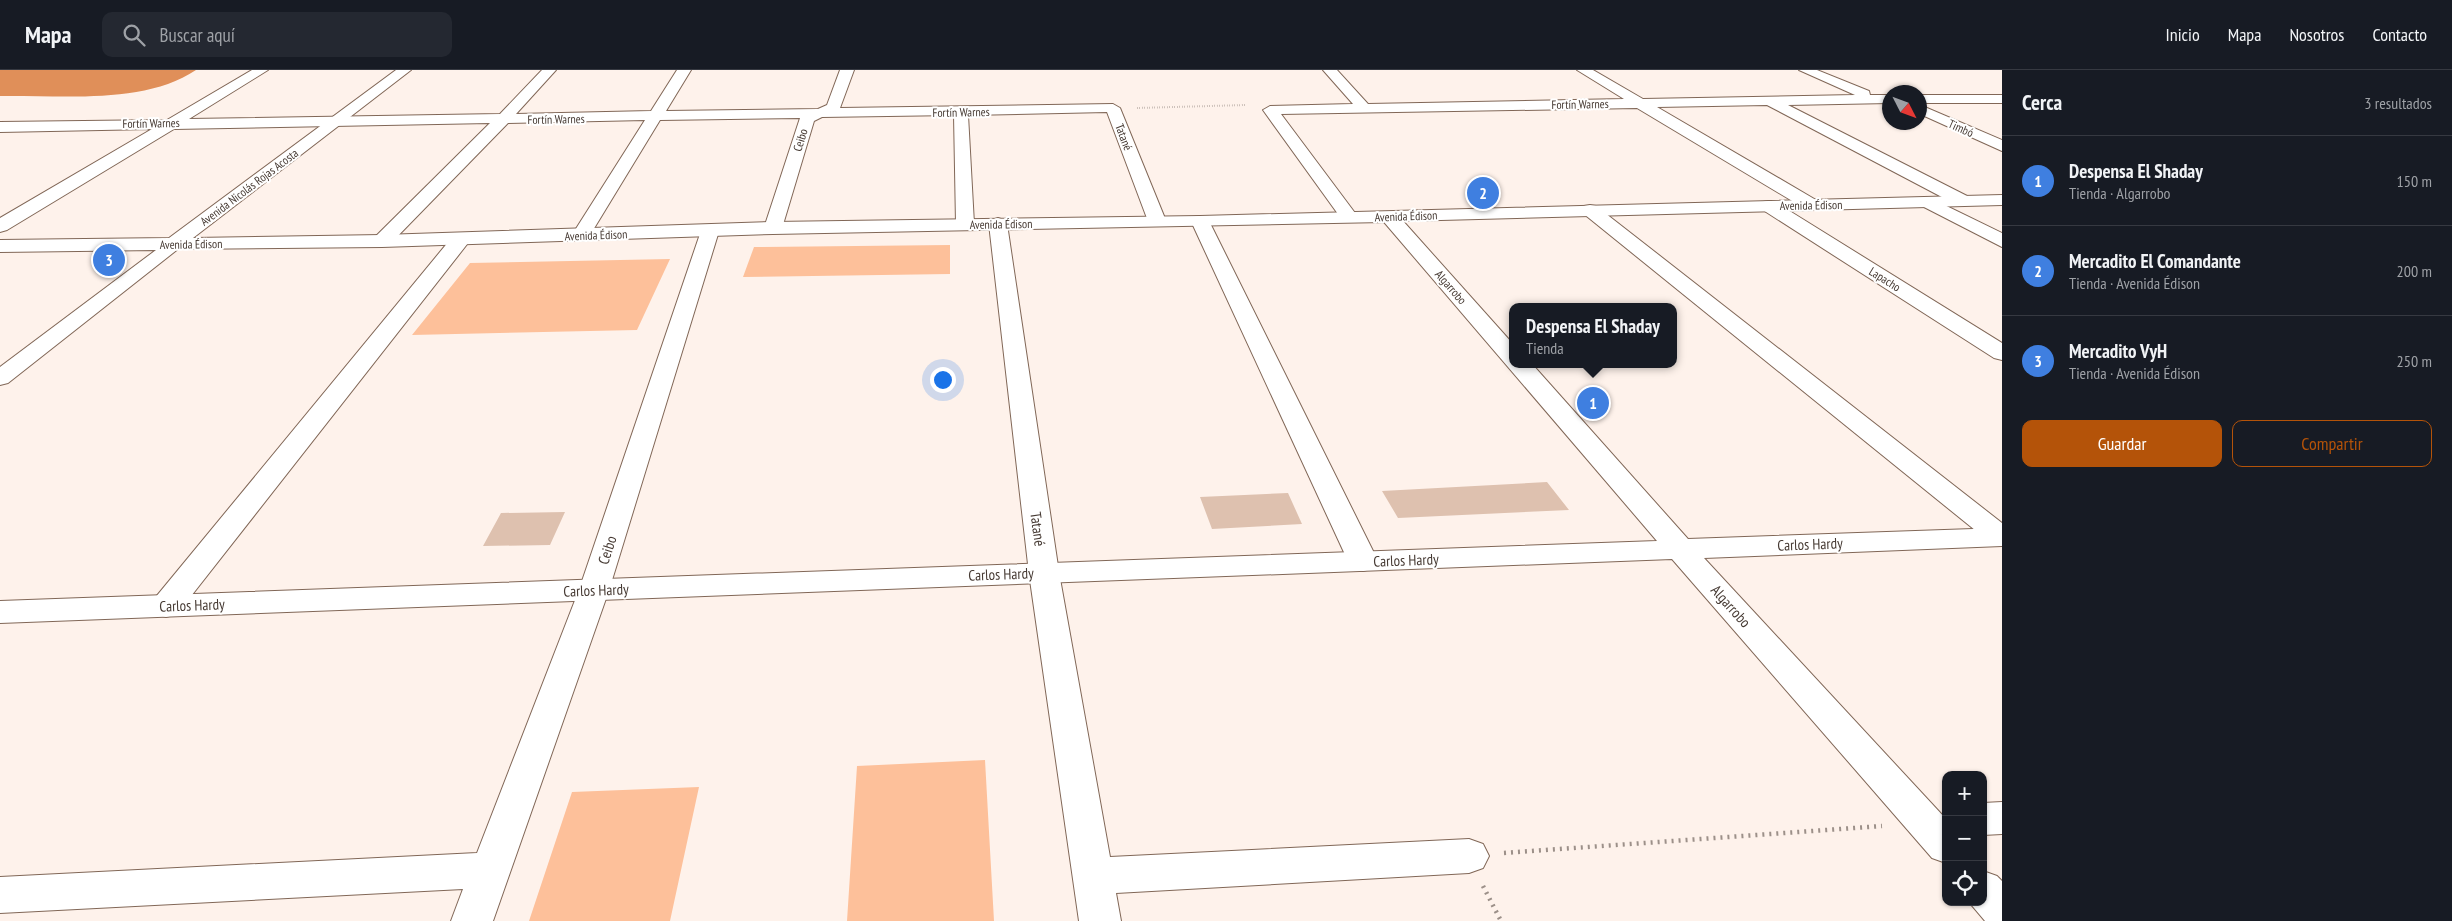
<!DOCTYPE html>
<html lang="es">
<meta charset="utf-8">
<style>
:root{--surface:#171b24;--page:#242831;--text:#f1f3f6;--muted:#9ea1a6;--line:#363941;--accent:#b45309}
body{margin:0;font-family:"PT Sans Narrow",sans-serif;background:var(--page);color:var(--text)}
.controls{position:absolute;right:15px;bottom:15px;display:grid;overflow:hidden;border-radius:10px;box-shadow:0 1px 4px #0004}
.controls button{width:45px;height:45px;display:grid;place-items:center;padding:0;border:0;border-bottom:1px solid var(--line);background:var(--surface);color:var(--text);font:25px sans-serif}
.compass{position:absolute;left:1882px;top:15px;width:45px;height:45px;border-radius:50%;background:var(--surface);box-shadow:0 1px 4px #0004;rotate:132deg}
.you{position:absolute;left:942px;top:309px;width:18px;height:18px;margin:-12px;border:4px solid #fff;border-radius:50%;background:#1a73e8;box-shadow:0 0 0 8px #1a73e833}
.badge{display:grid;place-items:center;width:32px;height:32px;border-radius:50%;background:var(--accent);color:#fff;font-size:16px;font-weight:700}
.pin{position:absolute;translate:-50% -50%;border:2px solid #fff;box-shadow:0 1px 5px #0006}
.popup{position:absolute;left:1509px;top:233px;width:168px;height:65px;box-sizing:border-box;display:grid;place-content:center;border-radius:10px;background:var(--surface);filter:drop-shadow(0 1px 4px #0005);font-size:16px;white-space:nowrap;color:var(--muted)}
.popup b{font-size:19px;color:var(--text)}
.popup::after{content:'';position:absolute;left:50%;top:100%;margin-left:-10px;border:10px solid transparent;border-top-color:var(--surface)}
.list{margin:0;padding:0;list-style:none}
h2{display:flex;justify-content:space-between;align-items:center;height:65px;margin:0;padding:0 20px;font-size:21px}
h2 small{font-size:16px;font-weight:400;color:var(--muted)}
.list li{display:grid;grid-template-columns:32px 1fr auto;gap:15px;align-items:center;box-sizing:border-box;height:90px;padding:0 20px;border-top:1px solid var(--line)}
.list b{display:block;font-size:19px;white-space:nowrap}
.list p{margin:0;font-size:16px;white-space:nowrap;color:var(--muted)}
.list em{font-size:16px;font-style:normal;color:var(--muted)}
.actions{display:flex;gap:10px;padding:15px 20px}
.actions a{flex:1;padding:11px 0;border:1px solid var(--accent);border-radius:10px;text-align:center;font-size:18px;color:var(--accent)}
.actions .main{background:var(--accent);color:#fff}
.icon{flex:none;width:28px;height:28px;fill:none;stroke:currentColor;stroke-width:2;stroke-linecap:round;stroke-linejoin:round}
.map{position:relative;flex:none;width:2002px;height:851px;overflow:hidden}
header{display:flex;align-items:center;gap:30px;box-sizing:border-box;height:70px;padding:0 25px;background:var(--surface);border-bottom:1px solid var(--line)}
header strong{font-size:24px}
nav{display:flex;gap:28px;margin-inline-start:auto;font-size:18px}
.search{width:350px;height:45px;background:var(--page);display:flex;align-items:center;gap:12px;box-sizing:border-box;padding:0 18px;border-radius:10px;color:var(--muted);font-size:19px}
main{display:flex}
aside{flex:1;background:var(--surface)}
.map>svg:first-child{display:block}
.green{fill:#fdc09a}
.water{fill:#e08f59}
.building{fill:#dec1af}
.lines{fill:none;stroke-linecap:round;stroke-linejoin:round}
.street-casing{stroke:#816757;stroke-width:2}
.secondary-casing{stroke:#816757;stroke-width:2}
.path-far1{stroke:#9c9089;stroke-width:2;stroke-dasharray:0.5 2;stroke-linecap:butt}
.path{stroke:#9c9089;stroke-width:4.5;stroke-dasharray:2 5;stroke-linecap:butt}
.street{fill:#fff;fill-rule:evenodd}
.secondary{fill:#fff;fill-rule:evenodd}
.labels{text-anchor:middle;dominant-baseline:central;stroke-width:4;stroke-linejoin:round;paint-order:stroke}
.far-street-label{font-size:12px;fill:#463a33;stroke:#fff}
.street-label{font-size:15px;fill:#463a33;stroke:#fff}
</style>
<header>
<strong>Mapa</strong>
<div class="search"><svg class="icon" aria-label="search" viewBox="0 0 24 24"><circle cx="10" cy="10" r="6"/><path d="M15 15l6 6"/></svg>Buscar aquí</div>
<nav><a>Inicio</a><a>Mapa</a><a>Nosotros</a><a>Contacto</a></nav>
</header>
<main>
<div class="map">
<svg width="2002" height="851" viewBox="0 0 2002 851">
<rect width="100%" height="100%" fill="#fef2eb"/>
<!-- green -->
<path class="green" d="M 950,175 L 950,204 L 743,207 L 754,177 Z
M 670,189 L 637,260 L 412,265 L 470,193 Z
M 985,690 L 994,851 L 847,851 L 857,696 Z
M 699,717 L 670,851 L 529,851 L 572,722 Z"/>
<!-- water -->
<path class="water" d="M 0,0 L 196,0 C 144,35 61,25 0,26 Z"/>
<!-- building -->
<path class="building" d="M 1547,412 L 1569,440 L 1398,448 L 1382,421 Z
M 1288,423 L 1302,454 L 1212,459 L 1200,427 Z
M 565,442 L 550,475 L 483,476 L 501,443 Z"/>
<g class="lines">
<!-- street casing -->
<g class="street-casing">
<path id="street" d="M 252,0 L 268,0 L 189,49 L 500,44 L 542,0 L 556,0 L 516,44 L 651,41 L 677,0 L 691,0 L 666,41 L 818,39 L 827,35 L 840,0 L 854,0 L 840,38 L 1113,34 L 1120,38 L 1166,151 L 1163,155 L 1151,155 L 1148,151 L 1107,42 L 968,45 L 974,154 L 971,158 L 959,158 L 956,154 L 954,45 L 822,47 L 814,51 L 782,158 L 780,162 L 766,162 L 764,158 L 800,48 L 660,50 L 590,165 L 588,169 L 574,169 L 572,165 L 645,50 L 508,53 L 389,175 L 375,175 L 373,171 L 375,167 L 490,53 L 174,59 L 7,160 L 0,162 L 0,148 L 152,59 L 0,62 L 0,52 L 167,50 Z
M 1323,0 L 1337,0 L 1368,34 L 1624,29 L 1577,0 L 1593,0 L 1643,29 L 1855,25 L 1799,0 L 1817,0 L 1869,21 L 1870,25 L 1890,25 L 1890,33 L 1788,35 L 1969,127 L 1972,131 L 1969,135 L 1957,135 L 1767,35 L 1657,37 L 1816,130 L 1819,134 L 1816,138 L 1804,138 L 1637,38 L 1281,44 L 1358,147 L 1355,151 L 1343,151 L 1263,40 L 1270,36 L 1353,34 Z
M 1920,25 L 2002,25 L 2002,33 L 1920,33 Z
M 1920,35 L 2002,70 L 2002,81 L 1920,44 Z
M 1930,128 L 2002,163 L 2002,177 L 1924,137 L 1921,133 L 1924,129 Z
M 1769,131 L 1775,132 L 2002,273 L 2002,290 L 1994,288 L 1763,140 L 1760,136 L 1763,132 Z
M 1590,135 L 1596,136 L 2002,453 L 2002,476 L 1991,473 L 1584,144 L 1581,140 L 1584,136 Z
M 1200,146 L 1206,147 L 1209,151 L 1378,491 L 1374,498 L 1363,501 L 1352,498 L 1348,491 L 1191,151 L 1194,147 Z
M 998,148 L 1004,150 L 1007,154 L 1059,503 L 1110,787 L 1469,769 L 1483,774 L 1489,786 L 1483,798 L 1469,803 L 1116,823 L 1121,851 L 1079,851 L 1029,503 L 989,154 L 992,150 Z
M 710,155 L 717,157 L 719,161 L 609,520 L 493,851 L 451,851 L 463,819 L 0,843 L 0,807 L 477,783 L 579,520 L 701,161 L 703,157 Z
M 461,163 L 468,165 L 470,169 L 468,173 L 177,544 L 166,547 L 155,544 L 150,536 L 155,528 L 454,165 Z
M 2002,732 L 2002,764 L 1983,765 L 1983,733 Z"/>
</g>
<!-- secondary casing -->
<g class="secondary-casing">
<path id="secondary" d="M 396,0 L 411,0 L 193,168 L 382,165 L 773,152 L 1200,146 L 2002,125 L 2002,135 L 1403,151 L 1513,274 L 1513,294 L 1532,294 L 1688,469 L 2002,458 L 2002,476 L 1704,488 L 1946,749 L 1946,793 L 1932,788 L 1672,489 L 0,553 L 0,531 L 1657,471 L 1384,152 L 773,164 L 382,177 L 178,179 L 8,313 L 0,315 L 0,297 L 156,180 L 0,182 L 0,170 L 169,168 Z
M 1983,801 L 1997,806 L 2002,811 L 2002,851 L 1985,851 L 1969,832 L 1983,832 Z"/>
</g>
<!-- path-far1 -->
<path class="path-far1" d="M 1137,38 L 1246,35"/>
<!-- path -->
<path class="path" d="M 1504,783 L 1882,756
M 1483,816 L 1501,851"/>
<!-- street -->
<use href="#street" class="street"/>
<!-- secondary -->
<use href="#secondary" class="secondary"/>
</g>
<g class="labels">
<!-- far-street labels -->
<g class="far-street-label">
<text transform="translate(1580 34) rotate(-1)">Fortín Warnes</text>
<text transform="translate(961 42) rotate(-1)">Fortín Warnes</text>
<text transform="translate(556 49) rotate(-1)">Fortín Warnes</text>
<text transform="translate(151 53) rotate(-1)">Fortín Warnes</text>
<text transform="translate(1961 58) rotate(24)">Timbó</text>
<text transform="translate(1124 67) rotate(69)">Tatané</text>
<text transform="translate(800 70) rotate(-73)">Ceibo</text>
<text transform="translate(249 117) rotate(-37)">Avenida Nicolás Rojas Acosta</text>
<text transform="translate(1811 135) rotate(-1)">Avenida Édison</text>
<text transform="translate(1406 146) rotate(-2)">Avenida Édison</text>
<text transform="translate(1001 154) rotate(-1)">Avenida Édison</text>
<text transform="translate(596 165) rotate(-2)">Avenida Édison</text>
<text transform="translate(191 174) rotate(-1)">Avenida Édison</text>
<text transform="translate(1885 209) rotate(32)">Lapacho</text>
<text transform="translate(1451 217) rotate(49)">Algarrobo</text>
</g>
<!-- street labels -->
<g class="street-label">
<text transform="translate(1038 459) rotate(82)">Tatané</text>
<text transform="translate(1810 474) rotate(-2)">Carlos Hardy</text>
<text transform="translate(607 480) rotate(-72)">Ceibo</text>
<text transform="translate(1406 490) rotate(-2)">Carlos Hardy</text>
<text transform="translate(1001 504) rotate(-2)">Carlos Hardy</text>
<text transform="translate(596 520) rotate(-2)">Carlos Hardy</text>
<text transform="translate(192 535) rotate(-2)">Carlos Hardy</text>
<text transform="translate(1731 536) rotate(48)">Algarrobo</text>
</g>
</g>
</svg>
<div class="controls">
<button>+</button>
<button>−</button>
<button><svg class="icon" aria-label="locate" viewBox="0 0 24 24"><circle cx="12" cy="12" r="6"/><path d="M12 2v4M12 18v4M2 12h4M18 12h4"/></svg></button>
</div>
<svg class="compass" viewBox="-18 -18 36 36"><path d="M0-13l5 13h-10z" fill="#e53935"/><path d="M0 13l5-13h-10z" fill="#9ea1a6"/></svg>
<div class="you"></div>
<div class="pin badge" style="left:1593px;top:333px;background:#3f7fe0">1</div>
<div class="popup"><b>Despensa El Shaday</b>Tienda</div>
<div class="pin badge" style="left:1483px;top:123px;background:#3f7fe0">2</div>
<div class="pin badge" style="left:109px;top:190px;background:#3f7fe0">3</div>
</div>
<aside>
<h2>Cerca<small>3 resultados</small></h2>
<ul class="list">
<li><span class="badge" style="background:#3f7fe0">1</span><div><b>Despensa El Shaday</b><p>Tienda · Algarrobo</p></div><em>150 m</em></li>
<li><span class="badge" style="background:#3f7fe0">2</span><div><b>Mercadito El Comandante</b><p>Tienda · Avenida Édison</p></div><em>200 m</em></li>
<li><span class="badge" style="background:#3f7fe0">3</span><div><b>Mercadito VyH</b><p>Tienda · Avenida Édison</p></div><em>250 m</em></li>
</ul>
<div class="actions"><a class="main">Guardar</a><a>Compartir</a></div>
</aside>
</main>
